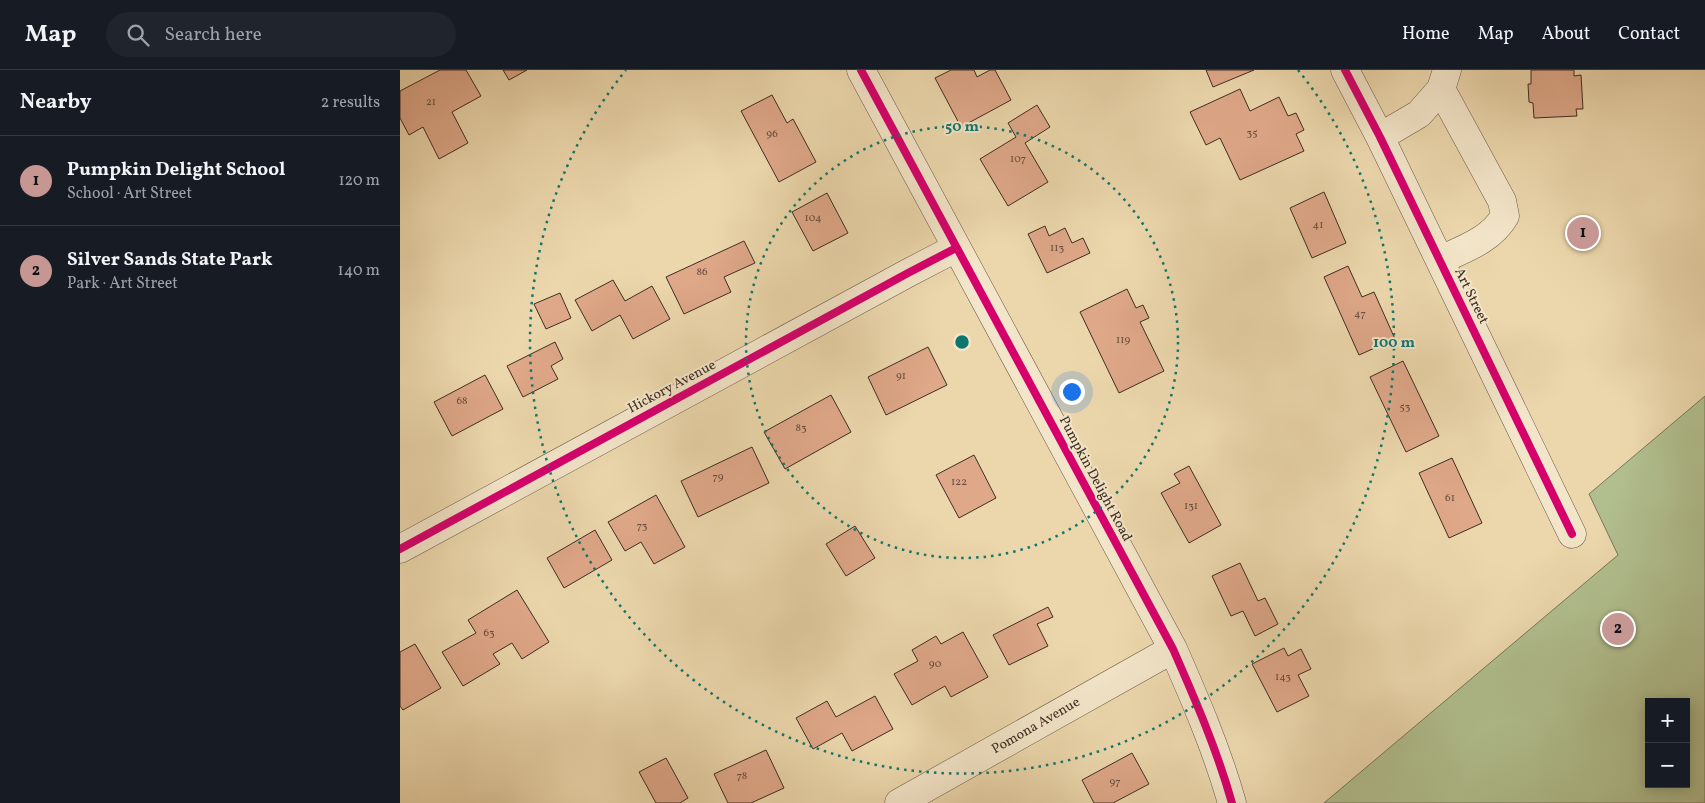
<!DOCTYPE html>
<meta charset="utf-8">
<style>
:root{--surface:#171b24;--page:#20242c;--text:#f1f3f6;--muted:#9ea1a6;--line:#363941;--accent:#c59692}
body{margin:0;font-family:Vollkorn,serif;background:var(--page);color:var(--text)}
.controls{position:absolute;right:15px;bottom:15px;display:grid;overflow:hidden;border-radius:0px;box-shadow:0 2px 12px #0003}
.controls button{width:45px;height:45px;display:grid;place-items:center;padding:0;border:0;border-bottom:1px solid var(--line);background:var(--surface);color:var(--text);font:25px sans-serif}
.you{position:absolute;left:671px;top:321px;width:18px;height:18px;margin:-12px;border:4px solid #fff;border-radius:50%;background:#1a73e8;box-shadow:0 0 0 8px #1a73e833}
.badge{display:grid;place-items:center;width:32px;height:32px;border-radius:50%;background:var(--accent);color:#111;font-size:16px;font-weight:700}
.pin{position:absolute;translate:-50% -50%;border:2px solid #fff;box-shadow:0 1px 5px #0006}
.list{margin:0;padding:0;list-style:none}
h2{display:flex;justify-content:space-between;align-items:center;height:65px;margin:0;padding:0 20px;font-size:21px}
h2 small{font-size:16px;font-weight:400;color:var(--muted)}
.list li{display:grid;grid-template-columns:32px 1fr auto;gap:15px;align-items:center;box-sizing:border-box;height:90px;padding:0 20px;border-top:1px solid var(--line)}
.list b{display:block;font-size:19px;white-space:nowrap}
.list p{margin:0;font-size:16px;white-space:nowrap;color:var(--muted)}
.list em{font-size:16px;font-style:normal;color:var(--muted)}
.icon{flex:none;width:28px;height:28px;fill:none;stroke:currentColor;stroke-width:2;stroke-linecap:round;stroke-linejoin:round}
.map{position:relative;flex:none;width:1305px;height:733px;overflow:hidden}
header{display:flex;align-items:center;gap:30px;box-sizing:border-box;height:70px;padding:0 25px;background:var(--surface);border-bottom:1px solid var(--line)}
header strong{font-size:24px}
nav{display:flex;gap:28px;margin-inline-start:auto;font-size:18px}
.search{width:350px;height:45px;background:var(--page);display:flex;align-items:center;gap:12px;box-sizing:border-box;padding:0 18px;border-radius:28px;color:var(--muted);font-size:19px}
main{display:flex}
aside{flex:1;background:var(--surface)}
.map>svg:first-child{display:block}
.green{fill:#b1bf8e;stroke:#787658;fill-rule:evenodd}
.building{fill:#dfa889;stroke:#3e2d23}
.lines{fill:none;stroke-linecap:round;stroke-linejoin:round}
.minor-casing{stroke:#6a5845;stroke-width:29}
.minor{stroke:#f3e5c9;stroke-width:28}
.cycleway-casing{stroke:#f3e5c9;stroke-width:11}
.cycleway{stroke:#d6006c;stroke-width:8}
.ring{fill:none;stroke:#0f766e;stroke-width:2.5;stroke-dasharray:2.5 5}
.labels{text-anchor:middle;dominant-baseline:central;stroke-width:4;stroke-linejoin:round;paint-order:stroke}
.number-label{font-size:11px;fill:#664c3c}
.street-label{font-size:14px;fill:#3e2d23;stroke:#f3e5c9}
.centre{fill:#0f766e;stroke:#f3e5c9;stroke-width:2.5}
.ring-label{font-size:15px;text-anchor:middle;font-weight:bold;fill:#0f766e;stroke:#f3e5c9;stroke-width:4;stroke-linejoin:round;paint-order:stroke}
</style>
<header>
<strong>Map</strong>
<div class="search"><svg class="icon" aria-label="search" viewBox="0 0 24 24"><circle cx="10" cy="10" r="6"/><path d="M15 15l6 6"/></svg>Search here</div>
<nav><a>Home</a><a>Map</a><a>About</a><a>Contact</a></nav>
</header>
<main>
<aside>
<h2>Nearby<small>2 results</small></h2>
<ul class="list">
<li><span class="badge">1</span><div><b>Pumpkin Delight School</b><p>School · Art Street</p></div><em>120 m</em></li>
<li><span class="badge">2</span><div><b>Silver Sands State Park</b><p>Park · Art Street</p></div><em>140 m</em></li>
</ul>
</aside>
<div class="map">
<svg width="1305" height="733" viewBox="0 0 1305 733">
<rect width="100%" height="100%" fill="#ecd7ac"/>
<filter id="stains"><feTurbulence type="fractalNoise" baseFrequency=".004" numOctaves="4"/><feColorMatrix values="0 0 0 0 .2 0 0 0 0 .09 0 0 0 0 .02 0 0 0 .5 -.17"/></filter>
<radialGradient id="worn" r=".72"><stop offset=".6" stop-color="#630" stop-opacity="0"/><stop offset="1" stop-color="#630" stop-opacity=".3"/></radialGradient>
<!-- green -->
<path class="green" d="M 1305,326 L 1305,733 L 924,733 L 1218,485 L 1189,424 ZM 1249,632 L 1286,632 L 1286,714 L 1249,714 Z"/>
<!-- building -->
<path class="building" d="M 40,0 L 66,0 L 81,26 L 52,42 L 68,73 L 39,89 L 23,57 L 9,65 L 0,48 L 0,21 Z
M 103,0 L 127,0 L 109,10 Z
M 551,0 L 574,0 L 577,7 L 590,0 L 595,0 L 611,30 L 561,57 L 535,8 Z
M 806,0 L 854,0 L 813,17 Z
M 1131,0 L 1174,0 L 1174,6 L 1181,5 L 1183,39 L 1176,39 L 1177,46 L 1134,48 L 1133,33 L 1129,32 L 1128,14 L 1131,14 Z
M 840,19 L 850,41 L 879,27 L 888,46 L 896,43 L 904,60 L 896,64 L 904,81 L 840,110 L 820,68 L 806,75 L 790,42 Z
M 372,25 L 387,53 L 393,49 L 416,92 L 379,112 L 341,41 Z
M 637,35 L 650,57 L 625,73 L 648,112 L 608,136 L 580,89 L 616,67 L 608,53 Z
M 924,122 L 946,173 L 912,188 L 890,138 Z
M 427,123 L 448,163 L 413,181 L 392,142 Z
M 645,156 L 649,166 L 665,158 L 672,173 L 683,168 L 690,183 L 647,203 L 628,164 Z
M 344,171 L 355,193 L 324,207 L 331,222 L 284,244 L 266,207 Z
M 948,196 L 962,227 L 974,222 L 995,269 L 959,285 L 924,207 Z
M 213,210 L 225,231 L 252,216 L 270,249 L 233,269 L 220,245 L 192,261 L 175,230 Z
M 727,219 L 736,238 L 743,235 L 749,248 L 740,252 L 764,301 L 719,323 L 680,242 Z
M 160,223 L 171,248 L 146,259 L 134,234 Z
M 155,272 L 163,289 L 151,296 L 158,309 L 123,327 L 107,296 Z
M 528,277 L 547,315 L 486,345 L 468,307 Z
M 1003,291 L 1039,366 L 1006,382 L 970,307 Z
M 85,305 L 103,339 L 52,366 L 34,332 Z
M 431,325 L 451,362 L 385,399 L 364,362 Z
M 352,377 L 369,413 L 298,447 L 281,411 Z
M 574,385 L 596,428 L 559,448 L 536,405 Z
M 1052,388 L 1082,453 L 1049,468 L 1019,403 Z
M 789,396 L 821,455 L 789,473 L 761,423 L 780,413 L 774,404 Z
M 256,425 L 285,477 L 254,494 L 241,472 L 225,481 L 208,452 Z
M 455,456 L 475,488 L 446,506 L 426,474 Z
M 195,460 L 212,490 L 164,518 L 147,488 Z
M 840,493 L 858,531 L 865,528 L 878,554 L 855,566 L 843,541 L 831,546 L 812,506 Z
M 117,520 L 149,572 L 122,589 L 112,573 L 93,584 L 100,594 L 63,616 L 42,582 L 76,563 L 68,550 Z
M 648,537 L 653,547 L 637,554 L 648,576 L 609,595 L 593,565 Z
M 563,562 L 588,607 L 551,627 L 545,616 L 512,635 L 494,604 L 518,591 L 512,580 L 536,566 L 541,574 Z
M 15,574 L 41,618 L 3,640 L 0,636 L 0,582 Z
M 884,578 L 888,586 L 901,579 L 911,599 L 898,605 L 909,626 L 877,642 L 852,594 Z
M 475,626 L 493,659 L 452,681 L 442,663 L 413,679 L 396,648 L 427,631 L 436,647 Z
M 366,680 L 384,718 L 351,733 L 328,733 L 314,704 Z
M 732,683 L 749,714 L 713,733 L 694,733 L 682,710 Z
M 266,688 L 288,728 L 280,733 L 256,733 L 239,702 Z"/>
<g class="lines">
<!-- minor casing -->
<g class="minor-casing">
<path id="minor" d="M 461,0 L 773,579 C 795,629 817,680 832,733
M 945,0 L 980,67 L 1172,464
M 980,67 L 1019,44 L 1041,19 L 1047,0
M 1040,190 C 1064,179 1091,170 1105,146 L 1102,131 L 1041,19
M 0,479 L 508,203 L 556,178
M 499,733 L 773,579"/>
</g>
<!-- minor -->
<use href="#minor" class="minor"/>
<!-- cycleway casing -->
<g class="cycleway-casing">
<path id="cycleway" d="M 461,0 L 773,579 C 795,629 817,680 832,733
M 945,0 L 980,67 L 1172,464
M 0,479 L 508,203 L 556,178"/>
</g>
<!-- cycleway -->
<use href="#cycleway" class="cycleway"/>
</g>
<!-- distance rings -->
<g class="ring">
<circle cx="562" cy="272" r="216"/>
<path d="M898 0A432 432 0 1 1 226 0"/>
</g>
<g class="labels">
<!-- number labels -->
<g class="number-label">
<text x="31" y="32">21</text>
<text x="852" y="63">35</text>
<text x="372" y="64">96</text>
<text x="618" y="89">107</text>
<text x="413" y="148">104</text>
<text x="918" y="155">41</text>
<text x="657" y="178">113</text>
<text x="302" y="202">86</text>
<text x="960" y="244">47</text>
<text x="723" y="270">119</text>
<text x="501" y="306">91</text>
<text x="62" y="331">68</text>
<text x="1005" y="337">53</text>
<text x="401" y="358">83</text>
<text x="318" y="407">79</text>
<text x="559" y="412">122</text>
<text x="1050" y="428">61</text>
<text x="791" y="436">131</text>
<text x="242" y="456">73</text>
<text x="89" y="563">63</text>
<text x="535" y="594">90</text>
<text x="883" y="607">143</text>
<text x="342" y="706">78</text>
<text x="715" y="712">97</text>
</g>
<!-- street labels -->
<g class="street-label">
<text transform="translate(1071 226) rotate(64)">Art Street</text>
<text transform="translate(272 317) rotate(-28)">Hickory Avenue</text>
<text transform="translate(695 409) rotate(62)">Pumpkin Delight Road</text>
<text transform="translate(636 656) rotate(-30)">Pomona Avenue</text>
</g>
</g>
<circle cx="562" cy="272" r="8" class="centre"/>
<g class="ring-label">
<text x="562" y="61">50 m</text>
<text x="994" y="277">100 m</text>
</g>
<rect width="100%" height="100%" filter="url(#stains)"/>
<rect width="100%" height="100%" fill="url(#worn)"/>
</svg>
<div class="controls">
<button>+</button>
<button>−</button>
</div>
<div class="you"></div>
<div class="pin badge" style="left:1183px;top:163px">1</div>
<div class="pin badge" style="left:1218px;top:559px">2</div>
</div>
</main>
